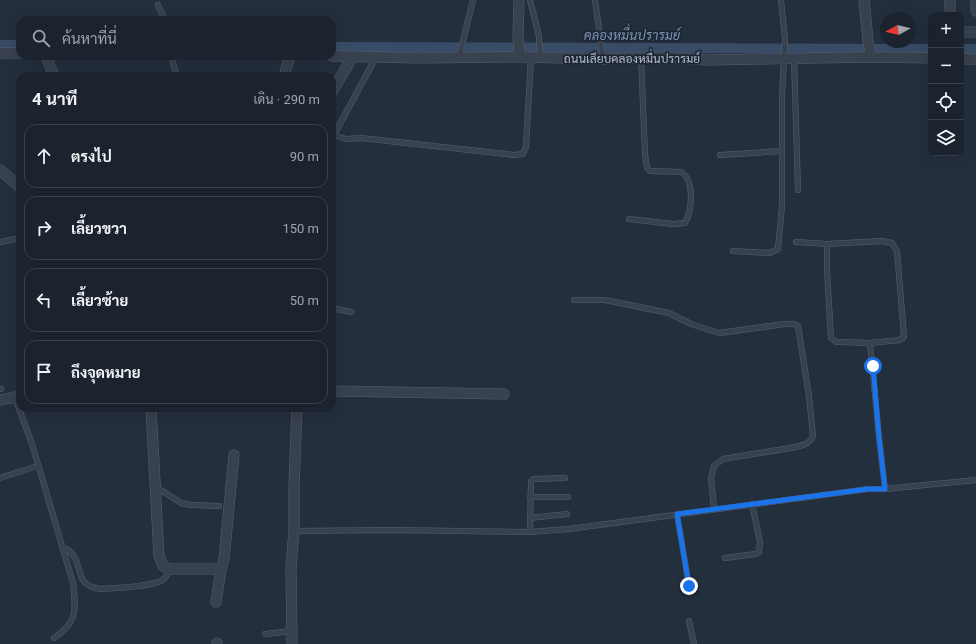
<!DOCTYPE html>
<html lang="th">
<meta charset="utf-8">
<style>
:root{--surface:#1b232e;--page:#282f3a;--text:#f1f3f6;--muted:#a0a4aa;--line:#39404a}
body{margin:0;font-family:Roboto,Sarabun,sans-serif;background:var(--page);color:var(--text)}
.controls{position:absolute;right:12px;top:12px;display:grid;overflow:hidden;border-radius:8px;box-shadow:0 4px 16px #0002}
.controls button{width:36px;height:36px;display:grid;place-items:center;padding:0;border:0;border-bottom:1px solid var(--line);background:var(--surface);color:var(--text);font:20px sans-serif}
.compass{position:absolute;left:880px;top:12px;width:36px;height:36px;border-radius:50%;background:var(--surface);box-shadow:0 4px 16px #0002;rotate:262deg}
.stop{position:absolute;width:12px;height:12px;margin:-9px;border:3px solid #1a73e8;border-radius:50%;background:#fff}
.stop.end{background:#1a73e8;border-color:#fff;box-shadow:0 1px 4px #0008}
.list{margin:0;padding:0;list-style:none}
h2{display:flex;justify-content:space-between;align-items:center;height:52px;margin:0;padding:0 16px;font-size:17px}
h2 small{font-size:13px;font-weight:400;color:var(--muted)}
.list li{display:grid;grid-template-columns:26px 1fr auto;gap:12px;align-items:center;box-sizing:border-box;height:64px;margin:0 8px 8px;padding:0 8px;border:1px solid var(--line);border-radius:12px}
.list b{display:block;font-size:15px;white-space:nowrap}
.list em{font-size:13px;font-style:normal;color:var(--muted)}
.icon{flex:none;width:22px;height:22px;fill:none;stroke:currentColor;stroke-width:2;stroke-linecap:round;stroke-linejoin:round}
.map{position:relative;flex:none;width:976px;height:644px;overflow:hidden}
.search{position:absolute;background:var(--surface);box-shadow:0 4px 16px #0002;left:16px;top:16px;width:320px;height:44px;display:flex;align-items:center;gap:10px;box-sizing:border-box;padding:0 14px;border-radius:12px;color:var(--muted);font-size:15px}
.panel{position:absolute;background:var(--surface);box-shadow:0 4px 16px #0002;left:16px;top:72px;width:320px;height:340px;border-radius:12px}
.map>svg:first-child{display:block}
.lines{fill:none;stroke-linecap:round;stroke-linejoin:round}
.canal{stroke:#394c67;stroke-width:10}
.lane-casing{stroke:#565f6c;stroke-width:6}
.street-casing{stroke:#565f6c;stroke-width:11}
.lane{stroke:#38414e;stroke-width:5}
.street{stroke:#38414e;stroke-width:10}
.route{stroke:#1a73e8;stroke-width:5}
.labels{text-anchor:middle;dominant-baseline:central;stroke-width:3.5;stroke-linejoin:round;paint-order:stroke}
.street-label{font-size:12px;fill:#b4bcc9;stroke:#1d2633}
.water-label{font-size:13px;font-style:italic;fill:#7c92b1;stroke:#1d2633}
</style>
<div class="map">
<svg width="976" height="644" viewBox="0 0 976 644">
<rect width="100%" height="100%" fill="#242f3e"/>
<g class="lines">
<!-- canal -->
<path class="canal" d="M 0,45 L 20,45
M 332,47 L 931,49
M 961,49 L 976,49"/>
<!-- lane casing -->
<g class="lane-casing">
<path id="lane" d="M 530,0 L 539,36 L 540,58
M 595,0 L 603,59
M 158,5 L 165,20
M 171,56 L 177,76
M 376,57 L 334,135 L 346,139 L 361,138 L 514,155 L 523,154 L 526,147 L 531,57
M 459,57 L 473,0
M 794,58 L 798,190
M 720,155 L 782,151
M 629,219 L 673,224 L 685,223 C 692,211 695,180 681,172 L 650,171 L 647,168 L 645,154 L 641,57
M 0,242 L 20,238
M 796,242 L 827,244 L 882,241 L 892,243 L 897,251 L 904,337 L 900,340 L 870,343 L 879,437 L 885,489
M 827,244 L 827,270 L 831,338 L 836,342 L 840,342 L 870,343
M 733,251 L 770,253 L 778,249 L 782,206 L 782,97 L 785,39 L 781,0
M 574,300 L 605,300 L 669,313 L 691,324 L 719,333 L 785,324 L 794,324 L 798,326 L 809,396 L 813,436 C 809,444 804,445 796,447 L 723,459 L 714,466 L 711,478 L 714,509
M 332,308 L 351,312
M 0,389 L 1,389
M 15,398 L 32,444 L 73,583 C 76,610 78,622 54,638
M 0,478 L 38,466
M 156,487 L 181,503 L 191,505 L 219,506
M 530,497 L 568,497
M 677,514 L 689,586
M 530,518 L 567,514
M 294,531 L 391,530 L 530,532 L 569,529 L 868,489 L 885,489 L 976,480
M 530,532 L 531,481 L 533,479 L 565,478
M 62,547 C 88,557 69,586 101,589 C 115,588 157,587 165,578 C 167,576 168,572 170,569
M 725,558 L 756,554 L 759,552 L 760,542 L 752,504
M 689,621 L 694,644
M 265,634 L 291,631"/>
</g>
<!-- street casing -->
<g class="street-casing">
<path id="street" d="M 519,0 L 518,37 L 520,57
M 864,0 L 868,40 L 871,57
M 950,0 L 950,15
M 976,0 L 976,11
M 961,32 L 976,32
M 0,53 L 20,53
M 46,56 L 54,76
M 332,56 L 418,58 L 520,57 L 603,59 L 665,57 L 707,60 L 871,57 L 931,58
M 961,59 L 976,59
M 284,76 L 290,56
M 332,92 L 353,56
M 0,170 L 20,187
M 332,391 L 504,394
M 0,400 L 20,396
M 151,408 L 159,556 L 163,566 L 170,569 L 221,569
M 216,602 L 221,569 L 224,559 L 234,455
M 217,643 L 217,644
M 292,644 L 291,568 L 294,531 L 294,485 L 297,408"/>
</g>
<!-- lane -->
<use href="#lane" class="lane"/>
<!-- street -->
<use href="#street" class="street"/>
</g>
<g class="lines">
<!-- route -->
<path class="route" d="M 689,586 L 677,514 L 868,489 L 885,489 L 879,437 L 873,366"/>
</g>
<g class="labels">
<!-- street labels -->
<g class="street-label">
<text x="632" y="59">ถนนเลียบคลองหมื่นปรารมย์</text>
</g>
<!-- water labels -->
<g class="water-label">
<text x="632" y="35">คลองหมื่นปรารมย์</text>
</g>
</g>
</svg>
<div class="controls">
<button>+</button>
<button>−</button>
<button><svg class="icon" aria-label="locate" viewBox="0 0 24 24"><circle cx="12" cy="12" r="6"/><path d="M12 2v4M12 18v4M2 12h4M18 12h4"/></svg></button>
<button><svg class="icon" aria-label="layers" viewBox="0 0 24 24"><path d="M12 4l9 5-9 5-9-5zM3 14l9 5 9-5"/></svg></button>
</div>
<svg class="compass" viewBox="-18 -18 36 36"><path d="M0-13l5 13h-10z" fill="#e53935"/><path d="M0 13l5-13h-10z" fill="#a0a4aa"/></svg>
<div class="stop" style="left:873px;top:366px"></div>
<div class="stop end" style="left:689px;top:586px"></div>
<div class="search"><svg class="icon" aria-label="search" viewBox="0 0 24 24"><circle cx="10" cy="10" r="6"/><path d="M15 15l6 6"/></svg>ค้นหาที่นี่</div>
<section class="panel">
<h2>4 นาที<small>เดิน · 290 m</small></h2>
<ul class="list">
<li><svg class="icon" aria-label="ahead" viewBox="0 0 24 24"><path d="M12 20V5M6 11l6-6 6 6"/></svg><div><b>ตรงไป</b></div><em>90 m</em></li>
<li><svg class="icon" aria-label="right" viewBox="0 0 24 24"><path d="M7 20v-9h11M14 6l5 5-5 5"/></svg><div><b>เลี้ยวขวา</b></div><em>150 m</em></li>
<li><svg class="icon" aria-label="left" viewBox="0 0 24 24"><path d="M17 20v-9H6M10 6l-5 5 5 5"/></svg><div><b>เลี้ยวซ้าย</b></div><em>50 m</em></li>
<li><svg class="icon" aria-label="arrive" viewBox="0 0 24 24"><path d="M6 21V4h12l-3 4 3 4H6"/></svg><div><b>ถึงจุดหมาย</b></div></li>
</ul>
</section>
</div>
